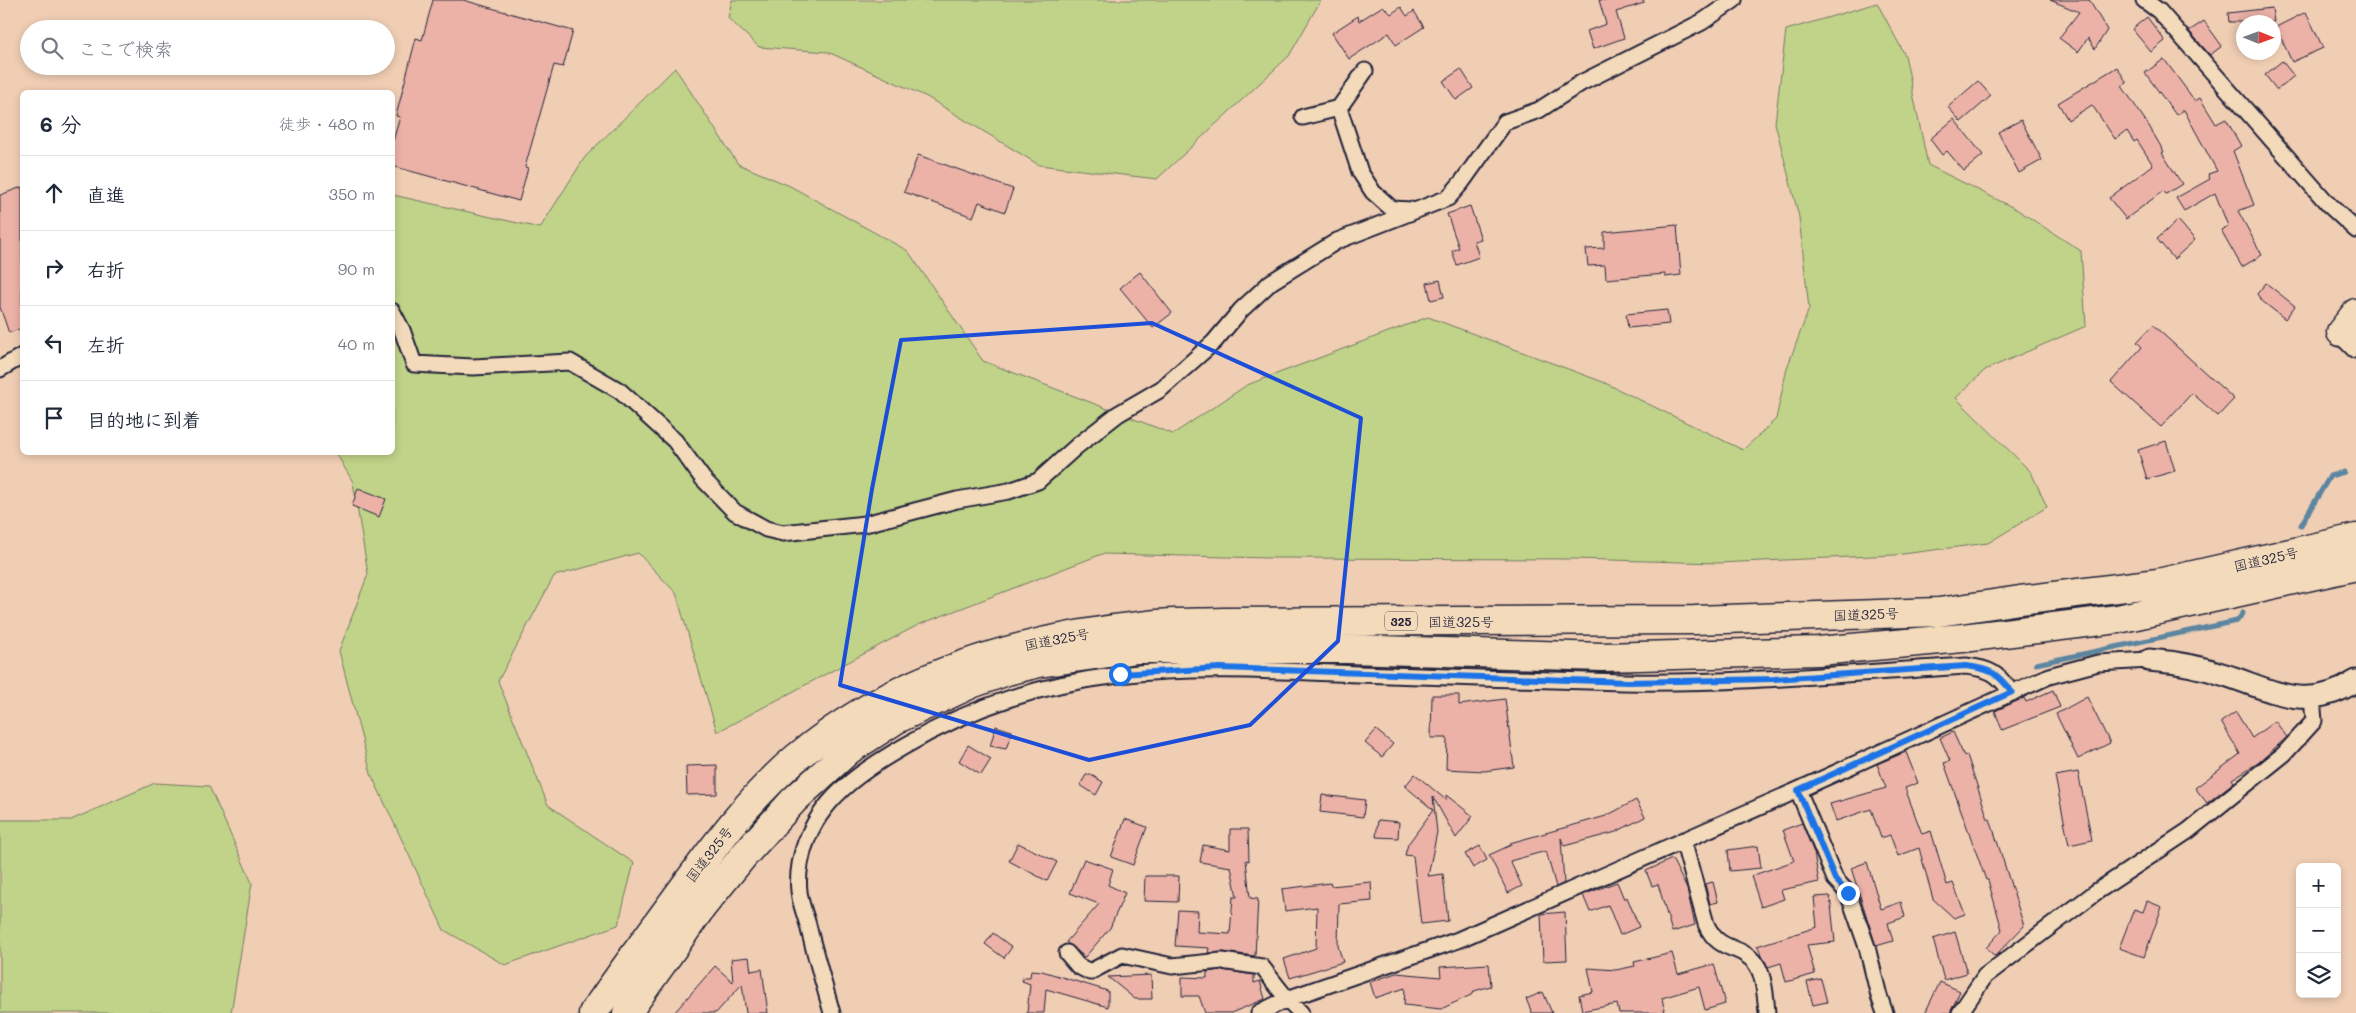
<!DOCTYPE html>
<html lang="ja">
<meta charset="utf-8">
<style>
:root{--surface:#fff;--page:#f6f6f7;--text:#1f2937;--muted:#747a83;--line:#e0e1e3}
body{margin:0;font-family:Mali,"Klee One",sans-serif;background:var(--page);color:var(--text)}
.controls{position:absolute;right:15px;bottom:15px;display:grid;overflow:hidden;border-radius:8px;box-shadow:0 2px 8px #0003}
.controls button{width:45px;height:45px;display:grid;place-items:center;padding:0;border:0;border-bottom:1px solid var(--line);background:var(--surface);color:var(--text);font:25px sans-serif}
.compass{position:absolute;left:2236px;top:15px;width:45px;height:45px;border-radius:50%;background:var(--surface);box-shadow:0 2px 8px #0003;rotate:91deg}
.stop{position:absolute;width:15px;height:15px;margin:-11px;border:4px solid #1a73e8;border-radius:50%;background:#fff}
.stop.end{background:#1a73e8;border-color:#fff;box-shadow:0 1px 5px #0008}
.list{margin:0;padding:0;list-style:none}
h2{display:flex;justify-content:space-between;align-items:center;height:65px;margin:0;padding:0 20px;font-size:21px}
h2 small{font-size:16px;font-weight:400;color:var(--muted)}
.list li{display:grid;grid-template-columns:32px 1fr auto;gap:15px;align-items:center;box-sizing:border-box;height:75px;padding:0 20px;border-top:1px solid var(--line)}
.list b{display:block;font-size:19px;white-space:nowrap}
.list em{font-size:16px;font-style:normal;color:var(--muted)}
.icon{flex:none;width:28px;height:28px;fill:none;stroke:currentColor;stroke-width:2;stroke-linecap:round;stroke-linejoin:round}
.map{position:relative;flex:none;width:2356px;height:1013px;overflow:hidden}
.search{position:absolute;background:var(--surface);box-shadow:0 2px 8px #0003;left:20px;top:20px;width:375px;height:55px;display:flex;align-items:center;gap:12px;box-sizing:border-box;padding:0 18px;border-radius:28px;color:var(--muted);font-size:19px}
.panel{position:absolute;background:var(--surface);box-shadow:0 2px 8px #0003;left:20px;top:90px;width:375px;height:365px;border-radius:8px}
.map>svg:first-child{display:block}
.green{fill:#c0d388;stroke:#717a62}
.lines{fill:none;stroke-linecap:round;stroke-linejoin:round}
.stream{stroke:#5c86a0;stroke-width:5}
.building{fill:#ecb2a7;stroke:#22223b}
.street-casing{stroke:#22223b;stroke-width:19}
.secondary-casing{stroke:#22223b;stroke-width:25}
.highway-casing{stroke:#22223b;stroke-width:31}
.street{stroke:#f2daba;stroke-width:15}
.secondary{stroke:#f2daba;stroke-width:21}
.highway{stroke:#f2daba;stroke-width:28}
.route{stroke:#1a73e8;stroke-width:6}
.marked{fill:none;stroke:#1d4ed8;stroke-width:4;stroke-linejoin:round}
.labels{text-anchor:middle;dominant-baseline:central;stroke-width:5;stroke-linejoin:round;paint-order:stroke}
.shield{fill:#f2daba;stroke:#605961;stroke-width:1}
.shield-label{font-size:12px;font-weight:bold;fill:#22223b}
.street-label{font-size:14px;fill:#22223b;stroke:#f2daba}
</style>
<div class="map">
<svg width="2356" height="1013" viewBox="0 0 2356 1013">
<rect width="100%" height="100%" fill="#f0ceb4"/>
<filter id="ink" filterUnits="userSpaceOnUse"><feTurbulence type="fractalNoise" baseFrequency=".02" numOctaves="2"/><feDisplacementMap in="SourceGraphic" scale="10" xChannelSelector="R" yChannelSelector="G"/><feConvolveMatrix kernelMatrix="1 2 1 2 8 2 1 2 1" color-interpolation-filters="sRGB"/></filter>
<g filter="url(#ink)">
<!-- green -->
<path class="green" d="M 732,0 L 1321,0 L 1289,56 L 1157,179 L 1039,165 L 927,97 L 828,52 L 759,47 L 728,18 Z
M 1877,3 L 1905,55 L 1928,165 L 2016,209 L 2081,251 L 2086,326 L 1985,370 L 1956,398 L 2031,472 L 2047,507 L 1988,543 L 1895,555 L 1718,563 L 1573,559 L 1271,558 L 1102,554 L 918,625 L 717,732 L 676,593 L 638,553 L 554,576 L 498,681 L 548,805 L 634,863 L 618,925 L 505,965 L 444,930 L 371,774 L 339,651 L 368,574 L 353,482 L 336,453 L 392,452 L 393,195 L 540,228 L 585,157 L 675,68 L 738,164 L 790,186 L 908,251 L 983,361 L 1173,434 L 1247,385 L 1428,317 L 1603,382 L 1743,450 L 1776,419 L 1787,368 L 1809,309 L 1799,217 L 1775,123 L 1786,30 Z
M 155,783 L 209,786 L 252,883 L 231,1013 L 0,1013 L 0,820 L 71,820 Z"/>
<g class="lines">
<!-- stream -->
<path class="stream" d="M 2301,525 L 2330,476 L 2344,472
M 2036,664 L 2237,621 L 2243,613"/>
</g>
<!-- building -->
<path class="building" d="M 433,0 L 463,0 L 573,31 L 563,67 L 554,65 L 525,167 L 528,168 L 519,201 L 392,166 L 392,144 L 400,117 L 396,116 L 407,73 L 416,38 L 422,40 Z
M 1599,0 L 1643,0 L 1644,3 L 1616,12 L 1624,38 L 1593,49 L 1587,31 L 1606,24 Z
M 2050,0 L 2089,0 L 2107,30 L 2095,49 L 2088,38 L 2078,52 L 2059,38 L 2079,12 Z
M 1383,6 L 1391,14 L 1401,7 L 1407,16 L 1414,11 L 1424,27 L 1396,45 L 1389,33 L 1349,59 L 1332,33 L 1358,16 L 1359,21 Z
M 2272,8 L 2274,22 L 2229,22 L 2228,13 Z
M 2306,12 L 2323,48 L 2292,62 L 2276,27 Z
M 2147,17 L 2165,41 L 2151,52 L 2132,29 Z
M 2204,21 L 2222,46 L 2210,55 L 2189,31 Z
M 2164,59 L 2195,101 L 2200,98 L 2216,124 L 2226,119 L 2241,146 L 2233,151 L 2254,205 L 2238,211 L 2262,255 L 2242,267 L 2221,230 L 2228,226 L 2215,193 L 2184,211 L 2176,198 L 2210,179 L 2208,174 L 2217,171 L 2184,110 L 2176,115 L 2145,73 Z
M 2282,61 L 2294,76 L 2277,90 L 2265,75 Z
M 2117,67 L 2127,83 L 2122,86 L 2149,126 L 2164,152 L 2162,153 L 2182,184 L 2166,194 L 2163,191 L 2126,219 L 2109,198 L 2153,165 L 2137,140 L 2134,142 L 2127,131 L 2115,139 L 2092,105 L 2068,120 L 2058,103 Z
M 1461,69 L 1473,88 L 1456,100 L 1443,81 Z
M 1978,81 L 1991,96 L 1961,122 L 1948,107 Z
M 1954,119 L 1983,155 L 1964,171 L 1947,151 L 1942,155 L 1930,139 Z
M 2021,120 L 2042,160 L 2019,173 L 1998,132 Z
M 918,155 L 1013,189 L 1005,212 L 979,202 L 973,217 L 904,192 Z
M 22,187 L 22,328 L 9,333 L 0,307 L 0,195 Z
M 1470,206 L 1481,239 L 1474,241 L 1479,257 L 1457,265 L 1452,251 L 1459,248 L 1447,214 Z
M 2178,220 L 2195,240 L 2174,259 L 2157,239 Z
M 1677,225 L 1681,275 L 1665,277 L 1665,274 L 1606,279 L 1605,265 L 1588,266 L 1586,249 L 1604,248 L 1604,232 Z
M 1140,272 L 1172,313 L 1153,328 L 1120,288 Z
M 1440,280 L 1444,297 L 1431,300 L 1427,283 Z
M 2266,283 L 2295,306 L 2285,319 L 2262,301 L 2257,294 Z
M 1667,310 L 1669,324 L 1628,328 L 1626,314 Z
M 2153,325 L 2234,399 L 2218,416 L 2192,393 L 2161,427 L 2111,382 L 2142,347 L 2137,342 Z
M 2166,441 L 2175,471 L 2147,479 L 2138,450 Z
M 358,488 L 386,499 L 379,517 L 352,506 Z
M 2053,690 L 2060,707 L 2002,730 L 1995,711 L 2024,698 L 2026,702 Z
M 1432,695 L 1459,695 L 1459,705 L 1505,699 L 1514,767 L 1484,771 L 1446,769 L 1447,738 L 1431,738 Z
M 2087,697 L 2110,743 L 2078,759 L 2056,714 Z
M 2236,712 L 2252,738 L 2275,721 L 2287,737 L 2258,763 L 2232,779 L 2234,782 L 2207,803 L 2195,788 L 2240,754 L 2221,722 Z
M 996,726 L 1012,731 L 1006,749 L 990,746 Z
M 1376,730 L 1393,744 L 1382,757 L 1365,743 Z
M 1953,732 L 1964,756 L 1967,755 L 1988,819 L 1990,819 L 2024,926 L 1995,956 L 1986,948 L 2002,930 L 1988,880 L 1986,880 L 1944,763 L 1950,761 L 1940,738 Z
M 968,745 L 991,759 L 981,775 L 959,761 Z
M 1906,752 L 1918,783 L 1905,788 L 1922,834 L 1931,831 L 1947,885 L 1953,883 L 1965,914 L 1954,918 L 1933,899 L 1919,848 L 1898,856 L 1890,835 L 1881,838 L 1871,809 L 1836,821 L 1830,804 L 1886,788 L 1877,764 Z
M 717,765 L 717,794 L 687,795 L 686,766 Z
M 2078,772 L 2092,840 L 2069,845 L 2055,776 Z
M 1415,774 L 1446,800 L 1446,795 L 1473,816 L 1456,838 L 1433,797 L 1437,832 L 1428,876 L 1443,874 L 1448,921 L 1421,924 L 1413,856 L 1405,855 L 1408,844 L 1433,810 L 1405,786 Z
M 1086,775 L 1091,775 L 1103,782 L 1096,795 L 1080,785 Z
M 1322,795 L 1365,800 L 1363,817 L 1320,812 Z
M 1636,800 L 1645,817 L 1616,832 L 1564,846 L 1561,838 L 1564,883 L 1556,887 L 1546,851 L 1510,861 L 1522,886 L 1508,893 L 1489,855 L 1511,845 L 1510,843 L 1606,816 Z
M 1125,819 L 1147,827 L 1133,865 L 1111,857 Z
M 1378,820 L 1399,822 L 1398,838 L 1376,837 Z
M 1802,823 L 1814,853 L 1819,882 L 1781,890 L 1784,899 L 1761,907 L 1751,876 L 1794,861 L 1783,830 Z
M 1230,829 L 1248,829 L 1249,861 L 1246,860 L 1250,898 L 1258,899 L 1255,956 L 1223,952 L 1208,953 L 1209,948 L 1175,946 L 1178,910 L 1198,911 L 1197,932 L 1230,934 L 1233,897 L 1237,897 L 1231,867 L 1200,862 L 1203,845 L 1230,850 Z
M 1018,843 L 1057,862 L 1047,881 L 1009,861 Z
M 1480,846 L 1487,860 L 1473,868 L 1465,854 Z
M 1758,846 L 1761,868 L 1730,871 L 1728,850 Z
M 1084,859 L 1113,869 L 1108,885 L 1125,893 L 1110,928 L 1085,957 L 1066,942 L 1099,904 L 1070,893 Z
M 1672,859 L 1687,889 L 1695,925 L 1672,932 L 1658,884 L 1652,886 L 1646,871 Z
M 1867,862 L 1881,909 L 1901,902 L 1905,917 L 1888,923 L 1893,941 L 1876,946 L 1851,868 Z
M 1145,876 L 1179,876 L 1178,902 L 1144,901 Z
M 1371,882 L 1372,901 L 1339,904 L 1338,946 L 1343,962 L 1290,978 L 1284,959 L 1316,948 L 1317,907 L 1285,911 L 1282,889 L 1330,883 L 1331,886 Z
M 1617,882 L 1624,899 L 1627,897 L 1639,927 L 1620,935 L 1608,905 L 1590,912 L 1583,895 Z
M 1713,882 L 1718,902 L 1710,904 L 1705,884 Z
M 1830,896 L 1835,942 L 1807,945 L 1815,974 L 1786,982 L 1781,963 L 1768,967 L 1757,946 L 1817,927 L 1814,897 Z
M 2147,901 L 2162,907 L 2144,957 L 2119,948 L 2134,909 L 2143,912 Z
M 1565,912 L 1567,960 L 1543,961 L 1541,914 Z
M 1955,932 L 1967,973 L 1944,980 L 1933,939 Z
M 993,933 L 1012,947 L 1004,958 L 985,944 Z
M 1672,953 L 1678,974 L 1714,964 L 1725,1004 L 1705,1010 L 1699,987 L 1662,998 L 1665,1013 L 1619,1013 L 1617,1004 L 1582,1011 L 1579,995 L 1593,992 L 1588,968 L 1616,970 L 1635,966 L 1634,962 Z
M 749,957 L 751,971 L 762,969 L 768,1013 L 746,1013 L 742,984 L 716,1013 L 674,1013 L 715,966 L 733,982 L 731,959 Z
M 1489,964 L 1491,986 L 1474,991 L 1473,994 L 1441,1009 L 1404,1005 L 1405,988 L 1375,998 L 1370,982 L 1396,973 L 1441,977 L 1440,967 Z
M 1031,970 L 1042,971 L 1108,991 L 1108,1007 L 1046,989 L 1044,1013 L 1027,1013 L 1030,984 L 1022,981 L 1023,977 L 1030,977 Z
M 1222,970 L 1254,975 L 1254,983 L 1260,981 L 1265,999 L 1231,1013 L 1205,1013 L 1199,996 L 1182,996 L 1182,977 L 1207,978 L 1207,972 Z
M 1151,975 L 1152,999 L 1135,999 L 1108,977 Z
M 1821,979 L 1827,1002 L 1813,1005 L 1807,982 Z
M 1940,982 L 1960,991 L 1950,1013 L 1925,1013 Z
M 1543,992 L 1552,1013 L 1532,1013 L 1526,999 Z"/>
<g class="lines">
<!-- street casing -->
<g class="street-casing">
<path id="street" d="M 2144,0 L 2159,11 L 2329,205 L 2356,230
M 1339,108 L 1360,172 L 1373,192 L 1392,209 L 1411,210
M 1303,117 L 1339,108 L 1365,71
M 392,311 L 402,330 L 414,364 L 473,367 L 570,362 L 620,391 L 675,441 L 703,479 L 735,512 L 766,529 L 783,533 L 865,524 L 957,500 L 1009,491 L 1038,481 L 1077,446 L 1118,414 L 1161,389 L 1214,342 L 1241,310 L 1271,282 L 1337,241 L 1448,198 L 1462,182 L 1505,122 L 1539,110 L 1581,83 L 1702,22 L 1734,0
M 0,369 L 22,356
M 1798,790 L 1835,879 L 1848,893 L 1867,947 L 1879,996 L 1885,1013
M 1683,840 L 1706,924 C 1719,954 1740,943 1756,964 C 1764,974 1766,1000 1767,1013
M 1067,953 L 1078,966 L 1090,972 L 1122,955 L 1172,966 L 1222,961 L 1262,967 L 1287,999 L 1301,1013
M 832,1013 C 824,984 815,955 808,925 C 805,914 800,903 799,891 C 797,874 801,853 808,837 C 825,795 865,769 903,747 C 1054,658 1190,667 1358,674 C 1446,677 1535,680 1623,682 C 1738,684 1852,673 1966,666 C 1991,669 1997,673 2012,693
M 1259,1013 L 1287,999 L 1458,940 L 1798,790 L 2049,676 L 2098,663 L 2149,660
M 1960,1013 L 1985,976 L 2096,892 L 2188,831 L 2284,754 L 2314,721 L 2312,698"/>
</g>
<!-- secondary casing -->
<g class="secondary-casing">
<path id="secondary" d="M 2341,332 L 2356,347
M 2149,660 C 2175,662 2199,666 2225,675 C 2275,691 2306,713 2356,681"/>
</g>
<!-- highway casing -->
<g class="highway-casing">
<path id="highway" d="M 2341,332 L 2356,313
M 593,1013 C 620,975 648,936 676,898 C 712,849 749,798 796,758 C 896,675 1020,638 1148,625 C 1172,622 1198,623 1222,622 L 1694,620 L 1939,612 L 2020,600 L 2158,583 L 2356,538
M 627,1013 L 702,907 L 745,854 L 794,800 L 849,750 L 897,719 L 971,684 L 1007,671 L 1039,663 L 1137,649 L 1348,649 L 1602,657 L 1818,651 L 1963,638 L 2118,619 L 2356,566"/>
</g>
<!-- street -->
<use href="#street" class="street"/>
<!-- secondary -->
<use href="#secondary" class="secondary"/>
<!-- highway -->
<use href="#highway" class="highway"/>
</g>
</g>
<g class="lines" filter="url(#ink)">
<!-- route -->
<path class="route" d="M 1120,674 L 1220,668 L 1628,682 L 1774,679 L 1966,666 C 1991,669 1997,673 2012,692 L 1798,790 L 1835,879 L 1848,893"/>
</g>
<!-- marked area -->
<path class="marked" d="M 1152,323 L 1361,418 L 1338,641 L 1250,725 L 1089,760 L 840,685 L 872,489 L 901,340 Z"/>
<g class="labels">
<!-- shield labels -->
<rect class="shield" x="1385" y="611.5" width="32" height="19" rx="4"/>
<g class="shield-label">
<text x="1401" y="621">325</text>
</g>
<!-- street labels -->
<g class="street-label">
<text transform="translate(2266 559) rotate(-13)">国道325号</text>
<text transform="translate(1866 614) rotate(-2)">国道325号</text>
<text x="1461" y="621">国道325号</text>
<text transform="translate(1057 639) rotate(-11)">国道325号</text>
<text transform="translate(709 854) rotate(-52)">国道325号</text>
</g>
</g>
</svg>
<div class="controls">
<button>+</button>
<button>−</button>
<button><svg class="icon" aria-label="layers" viewBox="0 0 24 24"><path d="M12 4l9 5-9 5-9-5zM3 14l9 5 9-5"/></svg></button>
</div>
<svg class="compass" viewBox="-18 -18 36 36"><path d="M0-13l5 13h-10z" fill="#e53935"/><path d="M0 13l5-13h-10z" fill="#747a83"/></svg>
<div class="stop" style="left:1120px;top:674px"></div>
<div class="stop end" style="left:1848px;top:893px"></div>
<div class="search"><svg class="icon" aria-label="search" viewBox="0 0 24 24"><circle cx="10" cy="10" r="6"/><path d="M15 15l6 6"/></svg>ここで検索</div>
<section class="panel">
<h2>6 分<small>徒歩 · 480 m</small></h2>
<ul class="list">
<li><svg class="icon" aria-label="ahead" viewBox="0 0 24 24"><path d="M12 20V5M6 11l6-6 6 6"/></svg><div><b>直進</b></div><em>350 m</em></li>
<li><svg class="icon" aria-label="right" viewBox="0 0 24 24"><path d="M7 20v-9h11M14 6l5 5-5 5"/></svg><div><b>右折</b></div><em>90 m</em></li>
<li><svg class="icon" aria-label="left" viewBox="0 0 24 24"><path d="M17 20v-9H6M10 6l-5 5 5 5"/></svg><div><b>左折</b></div><em>40 m</em></li>
<li><svg class="icon" aria-label="arrive" viewBox="0 0 24 24"><path d="M6 21V4h12l-3 4 3 4H6"/></svg><div><b>目的地に到着</b></div></li>
</ul>
</section>
</div>
